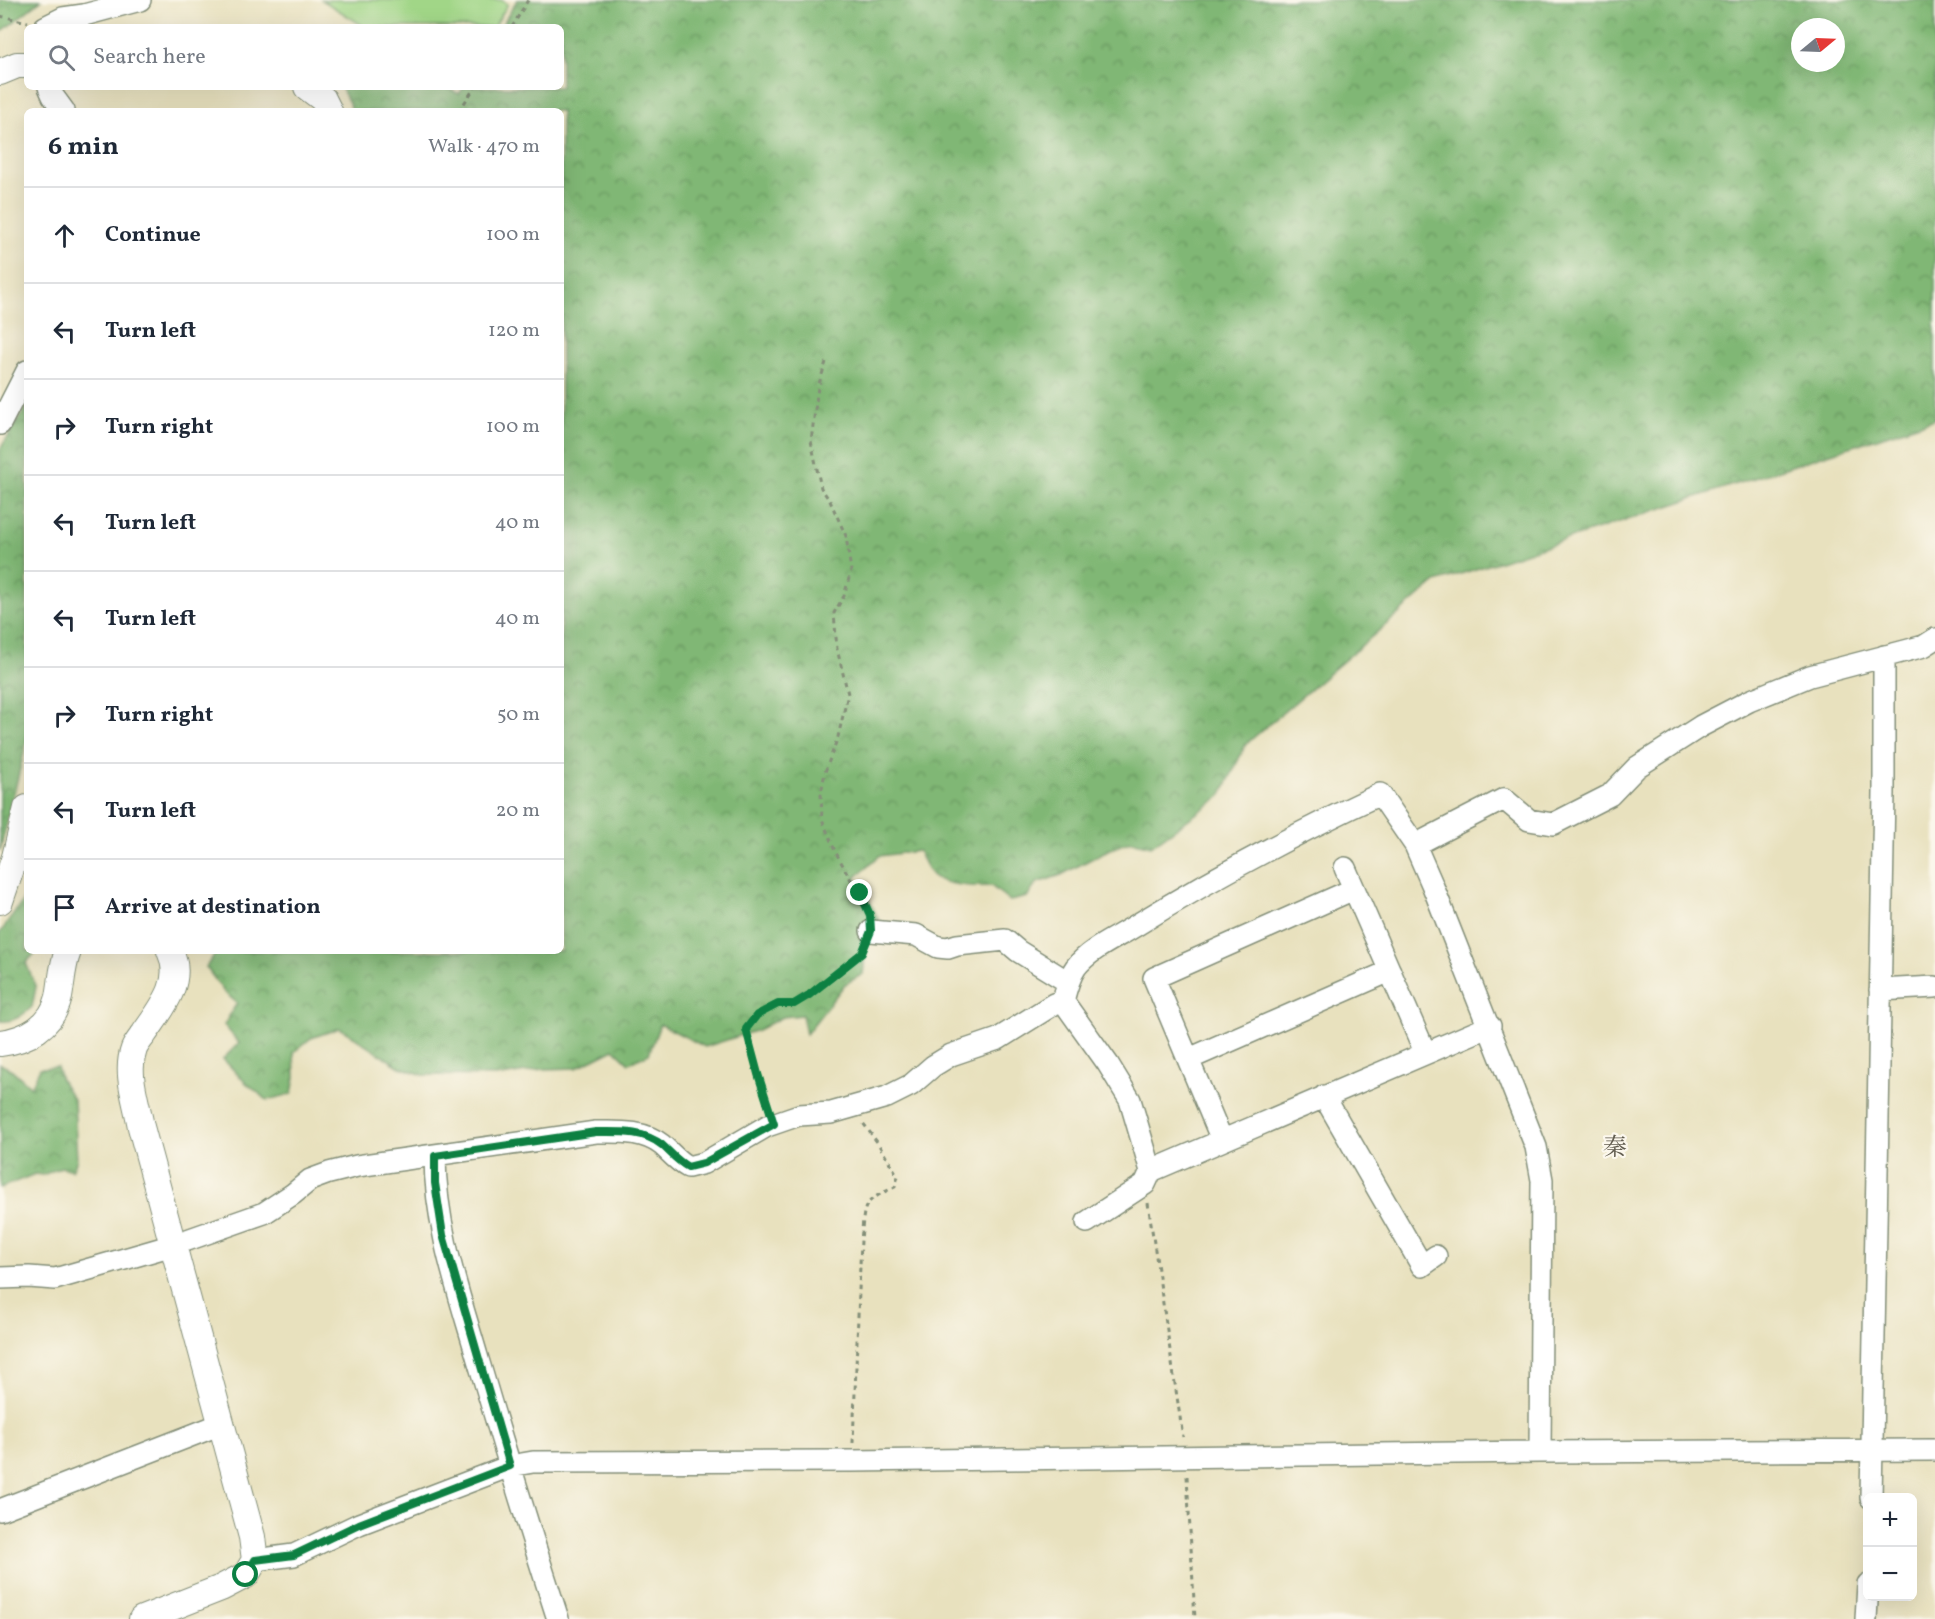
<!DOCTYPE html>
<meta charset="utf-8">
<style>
:root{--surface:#fff;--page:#f2f2f3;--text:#1f2937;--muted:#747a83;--line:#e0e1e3}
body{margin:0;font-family:Vollkorn,"Noto Serif JP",serif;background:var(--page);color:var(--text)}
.controls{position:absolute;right:18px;bottom:18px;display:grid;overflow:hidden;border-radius:9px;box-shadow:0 6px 24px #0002}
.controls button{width:54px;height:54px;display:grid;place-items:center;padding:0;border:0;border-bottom:2px solid var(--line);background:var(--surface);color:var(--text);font:30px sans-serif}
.compass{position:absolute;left:1791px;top:18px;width:54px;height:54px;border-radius:50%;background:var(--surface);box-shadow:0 6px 24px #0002;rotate:71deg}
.stop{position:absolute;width:18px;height:18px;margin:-14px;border:4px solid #0b8043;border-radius:50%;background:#fff}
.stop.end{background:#0b8043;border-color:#fff;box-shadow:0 2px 6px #0008}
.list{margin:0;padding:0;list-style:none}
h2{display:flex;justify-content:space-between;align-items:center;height:78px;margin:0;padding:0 24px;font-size:26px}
h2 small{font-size:20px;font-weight:400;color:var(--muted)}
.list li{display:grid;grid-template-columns:39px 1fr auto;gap:18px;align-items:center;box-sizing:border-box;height:96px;padding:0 24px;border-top:2px solid var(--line)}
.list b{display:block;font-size:22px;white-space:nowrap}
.list em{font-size:20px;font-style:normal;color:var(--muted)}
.icon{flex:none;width:33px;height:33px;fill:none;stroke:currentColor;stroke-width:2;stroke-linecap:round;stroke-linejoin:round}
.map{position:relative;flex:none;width:1935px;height:1619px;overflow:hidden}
.search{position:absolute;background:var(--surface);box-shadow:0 6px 24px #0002;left:24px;top:24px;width:540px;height:66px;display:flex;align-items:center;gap:15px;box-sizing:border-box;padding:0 21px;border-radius:9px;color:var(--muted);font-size:22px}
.panel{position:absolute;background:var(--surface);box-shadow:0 6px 24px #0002;left:24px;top:108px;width:540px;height:846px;border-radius:9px}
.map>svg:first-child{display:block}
.forest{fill:url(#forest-crowns);stroke:#507a54;stroke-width:1.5;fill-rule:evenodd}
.garden{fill:#a1d687;stroke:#608a5e;stroke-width:1.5}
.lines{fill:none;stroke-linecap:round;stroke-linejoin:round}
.minor-casing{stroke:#848f79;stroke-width:24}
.tertiary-casing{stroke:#848f79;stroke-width:28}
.path{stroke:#848f79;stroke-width:3;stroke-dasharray:4.5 4.5;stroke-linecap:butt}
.minor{stroke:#fff;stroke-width:21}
.tertiary{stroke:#fff;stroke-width:26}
.route{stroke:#0b8043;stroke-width:8}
.labels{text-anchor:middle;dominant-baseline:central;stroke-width:4.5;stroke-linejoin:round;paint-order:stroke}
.quarter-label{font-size:24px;fill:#635e51;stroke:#fbf7ec}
</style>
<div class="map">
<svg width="1935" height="1619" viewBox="0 0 1935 1619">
<defs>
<pattern id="forest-crowns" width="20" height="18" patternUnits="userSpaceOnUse" patternTransform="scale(1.5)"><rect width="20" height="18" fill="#80b774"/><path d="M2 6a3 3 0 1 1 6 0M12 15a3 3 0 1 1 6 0" fill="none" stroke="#689660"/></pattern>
</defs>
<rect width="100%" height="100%" fill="#fbf7ec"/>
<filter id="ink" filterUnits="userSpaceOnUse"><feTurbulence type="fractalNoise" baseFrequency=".0167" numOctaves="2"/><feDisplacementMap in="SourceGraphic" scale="12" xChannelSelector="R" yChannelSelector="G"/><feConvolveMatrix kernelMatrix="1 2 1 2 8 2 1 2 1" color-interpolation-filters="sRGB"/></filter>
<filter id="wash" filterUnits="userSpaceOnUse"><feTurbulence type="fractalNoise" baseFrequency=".008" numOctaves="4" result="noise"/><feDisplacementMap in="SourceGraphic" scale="24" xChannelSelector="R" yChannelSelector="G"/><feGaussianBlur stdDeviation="1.35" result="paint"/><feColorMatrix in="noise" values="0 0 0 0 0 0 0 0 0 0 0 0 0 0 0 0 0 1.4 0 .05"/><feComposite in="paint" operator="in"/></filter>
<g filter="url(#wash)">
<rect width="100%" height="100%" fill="#e8e1be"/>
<!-- forest -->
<path class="forest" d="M 0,0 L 41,0 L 0,33 Z
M 517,0 L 1935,0 L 1935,419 L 1436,582 L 1246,744 L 1221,796 L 1151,846 L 1131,841 L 1108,850 L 1061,875 L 1037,883 L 1027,897 L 1010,901 L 991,886 C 976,887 945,886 933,876 C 927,871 922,858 918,851 L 879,856 L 855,878 L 871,903 L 882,928 L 867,941 L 863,974 L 845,984 L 806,1034 L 802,1015 L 782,1017 L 758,1030 L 705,1047 L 660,1024 L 649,1054 L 629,1063 L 614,1049 L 576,1068 L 543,1069 L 502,1076 L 423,1075 L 400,1067 L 340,1028 L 311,1038 L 294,1052 L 295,1077 L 292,1094 L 267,1100 L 245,1082 L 223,1059 L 239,1043 L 224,1025 L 237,1003 L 224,992 L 206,967 L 217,951 L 561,951 L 561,111 L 353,111 L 341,87 L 446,87 L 459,94 L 464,87 L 561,87 L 561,27 L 501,27 ZM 1800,27 L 1836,27 L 1836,63 L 1800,63 Z
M 27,406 L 27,740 L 0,851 L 0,449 Z
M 27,891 L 27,951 L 37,951 L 26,963 L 36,987 L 32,1007 C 23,1015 13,1023 0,1021 L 0,933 L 23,901 Z
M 0,1064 L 12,1070 L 31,1087 L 40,1068 L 57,1067 L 61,1080 L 74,1101 L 77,1160 L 72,1170 L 61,1167 L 43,1175 L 35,1174 L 0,1188 Z"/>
<!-- garden -->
<path class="garden" d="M 322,0 L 501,0 L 508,4 L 494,27 L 365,27 Z"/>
</g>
<g filter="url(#ink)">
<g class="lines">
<!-- minor casing -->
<g class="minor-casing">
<path id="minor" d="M 45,27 L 63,18 L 84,15 L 140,0
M 49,87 L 53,96 L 64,111
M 0,424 L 27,371
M 1415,845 L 1504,799 L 1529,820 L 1553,824 L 1610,795 L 1637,767 L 1701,726 L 1749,701 L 1810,676 L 1924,646 L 1935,639
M 1345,868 L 1425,1052
M 871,931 L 916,935 L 938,947 L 948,948 L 957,945 L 1005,940 L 1018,951 L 1068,982
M 1880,990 L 1935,987
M 1063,1001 L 1108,1064 L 1130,1100 L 1151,1171
M 1189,1059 L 1390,971
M 1324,1096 L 1422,1266 L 1436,1256
M 1222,1140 L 1154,978 L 1354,889
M 435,1156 C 435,1225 458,1291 477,1356 C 503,1444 530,1532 558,1619
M 1087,1222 L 1145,1184 L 1151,1171 L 1490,1026
M 0,1278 L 29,1277 L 55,1279 L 173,1245 L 264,1213 L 293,1194 L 310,1180 L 329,1173 L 357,1166 L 596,1132 C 619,1132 643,1130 662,1145 C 671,1153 677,1161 688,1167 L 704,1163 L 767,1126 L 799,1115 L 831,1113 L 887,1097 L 911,1085 L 933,1066 L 951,1055 L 998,1039 L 1054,1004 L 1063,1001 C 1066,989 1069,977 1076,967 C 1090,949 1116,938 1135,926 C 1214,877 1297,833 1380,794 L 1415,845 L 1432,884 L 1536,1147 L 1542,1180 L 1540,1452
M 1871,1498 L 1884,792 L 1884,656
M 0,1510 L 221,1424
M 255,1560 L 294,1555 L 359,1524 L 510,1466 L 533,1462 L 852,1461 L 1540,1452 L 1935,1450
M 1866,1619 L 1868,1584"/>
</g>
<!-- tertiary casing -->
<g class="tertiary-casing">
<path id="tertiary" d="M 0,72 L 17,65 L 27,65
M 307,87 L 323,99 L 329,111
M 0,901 L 15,857 L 27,808
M 0,1043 C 27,1040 52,1026 59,997 C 62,981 62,966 68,951
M 142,1619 L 221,1588 L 246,1575 L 255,1560 L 252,1537 L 141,1127 C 137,1103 125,1073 134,1049 C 136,1044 140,1039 144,1034 C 161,1009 185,982 170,951"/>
</g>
<!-- path -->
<path class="path" d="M 0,16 L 28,22
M 512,27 L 528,0
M 459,111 L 475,87
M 826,362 L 818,387 L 811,441 L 821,488 L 830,501 L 846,536 L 851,571 L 844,596 L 834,613 L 837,649 L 848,694 L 838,737 L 825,772 L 821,794 L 822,819 L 835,851 L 869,913
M 767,1105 L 750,1048 L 746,1029 C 755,1017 765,1007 780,1004 C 784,1003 790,1005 794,1004 C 808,1000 859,960 864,948
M 1148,1203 L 1183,1437
M 853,1443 L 861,1240 C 865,1204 860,1203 895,1187 L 898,1176 L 877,1142 L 863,1123
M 1187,1476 L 1195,1619"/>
<!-- minor -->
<use href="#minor" class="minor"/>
<!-- tertiary -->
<use href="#tertiary" class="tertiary"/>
</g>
</g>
<g class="lines" filter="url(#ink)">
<!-- route -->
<path class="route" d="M 246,1575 L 255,1560 L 294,1555 L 359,1524 L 510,1466 L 443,1235 L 435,1183 L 435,1156 L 596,1132 C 619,1132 643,1130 662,1145 C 671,1153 677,1161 688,1167 L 704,1163 L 774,1124 L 758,1074 L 746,1029 L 757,1015 L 778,1004 L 794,1004 L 809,995 L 862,953 L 871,931 L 870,915 L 860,893"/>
</g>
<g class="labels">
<!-- quarter labels -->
<g class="quarter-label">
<text x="1615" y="1149">秦</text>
</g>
</g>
</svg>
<div class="controls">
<button>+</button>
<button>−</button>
</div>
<svg class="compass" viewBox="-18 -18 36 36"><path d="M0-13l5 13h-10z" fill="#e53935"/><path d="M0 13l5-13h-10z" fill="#747a83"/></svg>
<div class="stop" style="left:246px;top:1575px"></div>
<div class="stop end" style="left:860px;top:893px"></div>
<div class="search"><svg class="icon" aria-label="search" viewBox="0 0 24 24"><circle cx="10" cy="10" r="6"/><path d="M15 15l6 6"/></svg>Search here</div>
<section class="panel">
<h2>6 min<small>Walk · 470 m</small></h2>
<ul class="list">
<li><svg class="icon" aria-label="ahead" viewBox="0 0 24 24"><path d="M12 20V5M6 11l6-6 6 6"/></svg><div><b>Continue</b></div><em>100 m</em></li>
<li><svg class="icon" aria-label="left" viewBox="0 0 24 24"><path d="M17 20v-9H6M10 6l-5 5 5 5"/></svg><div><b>Turn left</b></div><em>120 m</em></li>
<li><svg class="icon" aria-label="right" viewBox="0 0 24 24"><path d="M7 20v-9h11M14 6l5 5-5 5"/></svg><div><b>Turn right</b></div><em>100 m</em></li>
<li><svg class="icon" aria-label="left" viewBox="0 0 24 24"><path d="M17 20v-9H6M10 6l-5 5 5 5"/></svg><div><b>Turn left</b></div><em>40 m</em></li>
<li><svg class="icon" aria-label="left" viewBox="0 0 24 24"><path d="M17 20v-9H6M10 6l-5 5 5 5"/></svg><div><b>Turn left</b></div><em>40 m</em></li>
<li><svg class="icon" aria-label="right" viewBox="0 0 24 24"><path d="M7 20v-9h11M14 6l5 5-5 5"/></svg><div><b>Turn right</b></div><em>50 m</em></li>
<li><svg class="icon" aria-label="left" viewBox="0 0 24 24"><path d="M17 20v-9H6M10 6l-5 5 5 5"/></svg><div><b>Turn left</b></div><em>20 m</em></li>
<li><svg class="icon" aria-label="arrive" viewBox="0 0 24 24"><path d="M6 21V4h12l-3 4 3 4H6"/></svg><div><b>Arrive at destination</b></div></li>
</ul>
</section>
</div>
